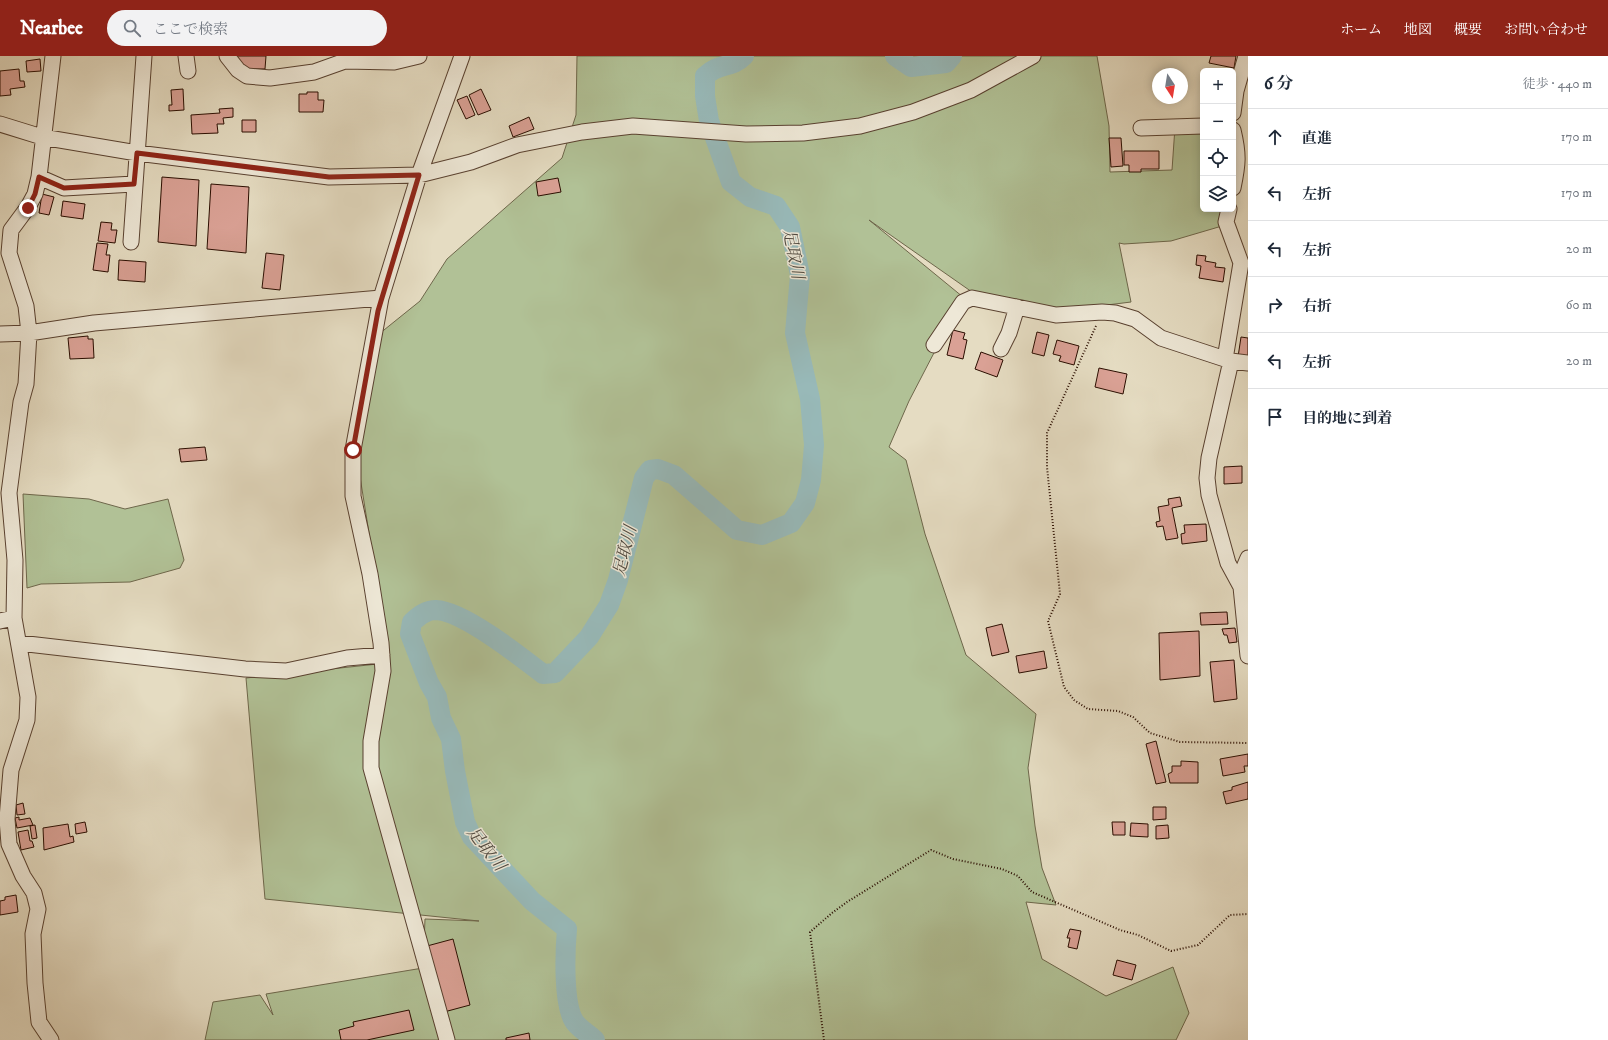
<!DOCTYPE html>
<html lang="ja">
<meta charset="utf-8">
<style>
:root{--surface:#fff;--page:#f2f2f3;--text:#1f2937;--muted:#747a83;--line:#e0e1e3;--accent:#8f2418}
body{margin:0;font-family:"IM FELL DW Pica","Noto Serif JP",serif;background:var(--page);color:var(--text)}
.controls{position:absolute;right:12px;top:12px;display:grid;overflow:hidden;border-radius:6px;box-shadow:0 2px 10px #0003}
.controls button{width:36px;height:36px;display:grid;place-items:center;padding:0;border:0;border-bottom:1px solid var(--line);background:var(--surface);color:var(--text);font:20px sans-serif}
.compass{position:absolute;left:1152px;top:12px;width:36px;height:36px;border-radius:50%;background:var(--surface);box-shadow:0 2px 10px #0003;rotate:168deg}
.stop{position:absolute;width:12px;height:12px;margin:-9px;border:3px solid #8f2418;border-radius:50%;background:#fff}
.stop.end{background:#8f2418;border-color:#fff;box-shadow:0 1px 4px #0008}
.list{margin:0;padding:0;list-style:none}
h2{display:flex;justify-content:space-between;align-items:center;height:52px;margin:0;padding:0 16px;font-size:17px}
h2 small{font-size:13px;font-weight:400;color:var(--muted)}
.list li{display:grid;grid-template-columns:26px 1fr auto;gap:12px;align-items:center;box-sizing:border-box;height:56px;padding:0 16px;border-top:1px solid var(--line)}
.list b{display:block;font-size:15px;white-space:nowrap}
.list em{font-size:13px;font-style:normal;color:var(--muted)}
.icon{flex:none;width:22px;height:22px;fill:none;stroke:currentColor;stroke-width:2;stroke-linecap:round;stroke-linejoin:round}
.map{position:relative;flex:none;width:1248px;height:984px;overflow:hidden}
header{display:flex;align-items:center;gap:24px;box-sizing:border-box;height:56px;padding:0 20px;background:var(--accent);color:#fff}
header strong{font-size:19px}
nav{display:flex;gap:22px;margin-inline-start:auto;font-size:14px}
.search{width:280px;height:36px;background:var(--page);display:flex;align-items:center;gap:10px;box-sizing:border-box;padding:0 14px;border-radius:22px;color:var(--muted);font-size:15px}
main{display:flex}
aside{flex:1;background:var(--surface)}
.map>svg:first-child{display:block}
.green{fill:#b1c196;stroke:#6e674b}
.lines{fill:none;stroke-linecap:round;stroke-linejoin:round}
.river{stroke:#98baba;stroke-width:20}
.building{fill:#daa195;stroke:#2a0d00}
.minor-casing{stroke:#594130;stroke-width:17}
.path{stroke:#2a0d00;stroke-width:2;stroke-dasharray:1 2;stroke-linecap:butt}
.minor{stroke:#eee8d7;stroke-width:15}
.route{stroke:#8f2418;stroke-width:5}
.labels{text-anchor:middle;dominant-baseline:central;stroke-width:3;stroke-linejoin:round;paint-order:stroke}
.water-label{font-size:17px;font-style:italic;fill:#504a41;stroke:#eee8d7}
</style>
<header>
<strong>Nearbee</strong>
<div class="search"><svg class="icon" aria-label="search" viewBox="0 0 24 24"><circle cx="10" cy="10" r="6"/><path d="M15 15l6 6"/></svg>ここで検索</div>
<nav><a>ホーム</a><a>地図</a><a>概要</a><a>お問い合わせ</a></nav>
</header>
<main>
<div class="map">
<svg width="1248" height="984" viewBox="0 0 1248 984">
<rect width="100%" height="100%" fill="#e5dcc2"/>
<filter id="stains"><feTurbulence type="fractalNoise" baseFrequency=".005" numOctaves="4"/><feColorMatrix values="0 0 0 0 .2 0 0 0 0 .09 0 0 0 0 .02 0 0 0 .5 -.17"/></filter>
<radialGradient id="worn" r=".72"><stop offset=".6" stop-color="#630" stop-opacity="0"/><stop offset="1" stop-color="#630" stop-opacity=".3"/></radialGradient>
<!-- green -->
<path class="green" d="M 577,0 L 1097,0 L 1109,70 L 1110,116 L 1172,114 L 1175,71 L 1203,72 L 1203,153 L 1225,153 L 1222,170 L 1171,185 L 1124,188 L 1119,187 L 1131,246 L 1091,251 L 1049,252 L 972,236 L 869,164 L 963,241 L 909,345 L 889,391 L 906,404 L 925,478 L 966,599 L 1036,658 L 1028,712 L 1035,770 L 1042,812 L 1056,849 L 1026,846 L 1042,903 L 1106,940 L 1173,911 L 1189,957 L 1176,984 L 205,984 L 213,946 L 260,939 L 273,959 L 266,938 L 423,912 L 425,863 L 479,865 L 265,843 L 246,622 L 387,607 L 377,527 L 357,402 L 379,278 L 420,245 L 447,203 L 562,102 L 576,59 Z
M 23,438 L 89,443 L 125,453 L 168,443 L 184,504 L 180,512 L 130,526 L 41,528 L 27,532 Z"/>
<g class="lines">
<!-- river -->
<path class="river" d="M 895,0 L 911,11 L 946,7 L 952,0
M 595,984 C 589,978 578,972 574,965 C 563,947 565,895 567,873 L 532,845 L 472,781 L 465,766 L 455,715 L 451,683 L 441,662 L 437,641 L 429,627 L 410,578 L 412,566 C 419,560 426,554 436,554 C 463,555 520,600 543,618 L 555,617 L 589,581 L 609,549 L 618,524 L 644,422 L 650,414 L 658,413 L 674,419 L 737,474 L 762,479 L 791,467 L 805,447 L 811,424 L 814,389 L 810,343 L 795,277 L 800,219 L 790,171 L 776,150 L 750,141 L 731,126 L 709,65 L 705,40 L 705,20 C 720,6 731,13 744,0"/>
</g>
<!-- building -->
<path class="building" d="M 237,0 L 266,0 L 265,13 L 243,13 Z
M 1211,0 L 1236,0 L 1234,12 L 1209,7 Z
M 40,3 L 41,15 L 27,16 L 26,5 Z
M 19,13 L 20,25 L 24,25 L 25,31 L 10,33 L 11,39 L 0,40 L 0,15 Z
M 183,33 L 184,54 L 169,55 L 169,49 L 172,49 L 171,34 Z
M 481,33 L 491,54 L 478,59 L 469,39 Z
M 307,36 L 318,36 L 318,44 L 324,44 L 323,56 L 299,56 L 299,38 L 307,38 Z
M 467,40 L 475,59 L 466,63 L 457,44 Z
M 233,52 L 233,61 L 223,62 L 224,68 L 217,68 L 218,77 L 192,78 L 191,59 L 220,57 L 219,53 Z
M 529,61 L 534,73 L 513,81 L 509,70 Z
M 242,64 L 256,64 L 256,76 L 242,76 Z
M 1109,82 L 1121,82 L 1123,110 L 1111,111 Z
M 1124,95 L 1159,95 L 1159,113 L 1141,113 L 1141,116 L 1129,116 L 1129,109 L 1124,109 Z
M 162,121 L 199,124 L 196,190 L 158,186 Z
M 558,122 L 561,136 L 538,140 L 536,126 Z
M 211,128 L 249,131 L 246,197 L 207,193 Z
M 42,138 L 54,141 L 49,159 L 39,157 Z
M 63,145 L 85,148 L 83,163 L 61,160 Z
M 101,166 L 112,167 L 111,174 L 117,174 L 115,187 L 98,185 Z
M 97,187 L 108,188 L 106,199 L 110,199 L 108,216 L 93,214 Z
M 266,197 L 284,199 L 280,234 L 262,232 Z
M 1197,199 L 1206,200 L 1205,205 L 1216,207 L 1215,211 L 1225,212 L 1223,226 L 1199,222 L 1201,210 L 1196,209 Z
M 119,204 L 146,206 L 145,226 L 118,224 Z
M 953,274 L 965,277 L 963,283 L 967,284 L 963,303 L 947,299 Z
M 1037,276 L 1049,279 L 1044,300 L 1032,297 Z
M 88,280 L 88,283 L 93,283 L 94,302 L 70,303 L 68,282 Z
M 1241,281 L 1248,282 L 1248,302 L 1238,301 Z
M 1057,284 L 1079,290 L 1074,309 L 1059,305 L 1061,300 L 1053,298 Z
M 981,296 L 1003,304 L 997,321 L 975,313 Z
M 1099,312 L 1127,318 L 1123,338 L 1095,331 Z
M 205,391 L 207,404 L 181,406 L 179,393 Z
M 1242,410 L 1242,427 L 1224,428 L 1224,411 Z
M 1180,441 L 1182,450 L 1172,452 L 1178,482 L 1166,484 L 1163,470 L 1157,471 L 1156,466 L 1160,465 L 1158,451 L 1169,449 L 1168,443 Z
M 1206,468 L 1207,485 L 1182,488 L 1181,478 L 1185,477 L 1184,469 Z
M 1227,556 L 1228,568 L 1201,569 L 1200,557 Z
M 1002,568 L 1009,596 L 992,600 L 986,572 Z
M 1235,572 L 1237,586 L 1229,587 L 1227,579 L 1224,579 L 1222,573 Z
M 1199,575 L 1200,620 L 1160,624 L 1159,577 Z
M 1044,595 L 1047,612 L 1019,617 L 1016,600 Z
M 1234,604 L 1237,643 L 1214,646 L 1210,606 Z
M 1156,685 L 1166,726 L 1156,728 L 1146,688 Z
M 1248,698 L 1248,710 L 1244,710 L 1245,716 L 1223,720 L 1220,703 Z
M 1181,705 L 1198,706 L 1198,727 L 1170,727 L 1168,718 L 1172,716 L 1172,710 L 1181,710 Z
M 1248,726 L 1248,743 L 1226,748 L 1223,736 L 1232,734 L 1232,731 Z
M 23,747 L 25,758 L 17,759 L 16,749 Z
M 1153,751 L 1166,751 L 1166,763 L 1153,764 Z
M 19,761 L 19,764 L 30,762 L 33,769 L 17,772 L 15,762 Z
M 85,766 L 87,776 L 76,778 L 75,768 Z
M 1112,766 L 1125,766 L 1125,779 L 1113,779 Z
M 1131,767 L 1148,768 L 1148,781 L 1130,780 Z
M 68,768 L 70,781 L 73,780 L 74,786 L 44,794 L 43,772 Z
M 35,769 L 37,782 L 32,783 L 30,770 Z
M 1168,769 L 1169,782 L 1156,783 L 1156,770 Z
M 28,774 L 30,785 L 32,785 L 34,791 L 21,794 L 18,776 Z
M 16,839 L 18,856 L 0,859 L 0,845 L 5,844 L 5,841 Z
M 1070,873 L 1081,875 L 1077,893 L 1068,891 L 1070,882 L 1067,882 Z
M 453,883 L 470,949 L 444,956 L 427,890 Z
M 1117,904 L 1136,909 L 1132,924 L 1113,919 Z
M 409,954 L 414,974 L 367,984 L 341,984 L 339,974 L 354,970 L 353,966 Z
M 529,977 L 530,984 L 506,984 L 506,982 Z"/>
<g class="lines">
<!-- minor casing -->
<g class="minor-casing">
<path id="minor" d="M 186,0 L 188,15
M 227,0 L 238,14 L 247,20 L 270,22 L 314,16 L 345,5 L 394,6 L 419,0
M 1233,57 L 1236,35 L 1246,0
M 0,68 L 42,81 L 137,97 L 329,121 L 419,119 L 471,106 L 517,89 L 582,76 L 633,70 L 746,78 L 803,77 L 860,70 L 913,56 L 971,34 L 1033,0
M 1141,72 L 1203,70
M 1233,74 C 1239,99 1238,108 1233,132
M 39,121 L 64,132 L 134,128
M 131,186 L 144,0
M 0,278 L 29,277 L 94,267 L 381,242
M 934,289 L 963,246 L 972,242 L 1056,259 L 1102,256 L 1115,257 L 1135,263 L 1161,282 L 1231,305 L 1248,307
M 1001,293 L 1009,277 L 1017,251
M 1225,303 L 1241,207 L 1226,166 L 1229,153
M 1231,305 L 1209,402 L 1207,422 L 1209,439 L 1228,507 L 1241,531
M 1248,502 L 1242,516 L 1241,531 L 1248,600
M 0,565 L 14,562
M 19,587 L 245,613 L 286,615 L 347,602 L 382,599
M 51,984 L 39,966 L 35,927 L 33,878 L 38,853 L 34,837 L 23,820 L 9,788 L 7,763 L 11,714 L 27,664 L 28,641 L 14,562 L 15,504 L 9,437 L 21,346 L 26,328 L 29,277 L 26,250 L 9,197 L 11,174 L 28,151 L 35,138 L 39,121 L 53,0
M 447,984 L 371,712 L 371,685 L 383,615 L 381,587 L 370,518 L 353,440 L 353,394 L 381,242 L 419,119 L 462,0"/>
</g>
<!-- path -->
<path class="path" d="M 1096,270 L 1047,377 L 1047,411 L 1060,538 L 1048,565 L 1064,631 L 1074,644 L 1088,653 L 1118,655 L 1133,661 L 1150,677 L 1180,686 L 1248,687
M 824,984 L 810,876 L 832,857 L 847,846 L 931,794 L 953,803 L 1002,813 L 1018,820 L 1032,836 L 1120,874 L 1138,879 L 1171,895 L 1198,889 L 1230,859 L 1248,858"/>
<!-- minor -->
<use href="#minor" class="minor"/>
</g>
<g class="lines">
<!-- route -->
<path class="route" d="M 28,152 L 35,138 L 39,121 L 64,132 L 134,128 L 137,97 L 329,121 L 419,119 L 378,255 L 353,394"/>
</g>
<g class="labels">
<!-- water labels -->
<g class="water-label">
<text transform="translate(793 198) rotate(79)">足取川</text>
<text transform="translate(625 495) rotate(-76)">足取川</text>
<text transform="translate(486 793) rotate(52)">足取川</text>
</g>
</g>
<rect width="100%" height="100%" filter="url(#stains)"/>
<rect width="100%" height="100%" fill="url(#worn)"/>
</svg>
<div class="controls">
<button>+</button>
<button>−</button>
<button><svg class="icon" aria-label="locate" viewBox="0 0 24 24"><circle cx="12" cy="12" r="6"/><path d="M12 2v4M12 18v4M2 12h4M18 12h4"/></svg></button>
<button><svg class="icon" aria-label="layers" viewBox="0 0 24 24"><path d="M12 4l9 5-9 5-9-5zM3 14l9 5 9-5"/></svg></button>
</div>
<svg class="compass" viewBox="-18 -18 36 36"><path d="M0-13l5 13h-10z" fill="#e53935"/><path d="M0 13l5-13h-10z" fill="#747a83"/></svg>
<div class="stop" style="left:353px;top:394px"></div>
<div class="stop end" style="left:28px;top:152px"></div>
</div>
<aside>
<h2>6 分<small>徒歩 · 440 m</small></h2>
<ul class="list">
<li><svg class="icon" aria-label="ahead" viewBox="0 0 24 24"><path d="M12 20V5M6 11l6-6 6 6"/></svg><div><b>直進</b></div><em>170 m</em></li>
<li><svg class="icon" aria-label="left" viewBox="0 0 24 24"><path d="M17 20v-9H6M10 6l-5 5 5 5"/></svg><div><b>左折</b></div><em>170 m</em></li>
<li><svg class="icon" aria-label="left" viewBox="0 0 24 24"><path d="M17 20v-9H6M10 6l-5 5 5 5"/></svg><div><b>左折</b></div><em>20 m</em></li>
<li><svg class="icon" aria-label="right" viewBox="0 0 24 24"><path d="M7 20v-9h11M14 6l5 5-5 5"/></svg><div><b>右折</b></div><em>60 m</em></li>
<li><svg class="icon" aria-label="left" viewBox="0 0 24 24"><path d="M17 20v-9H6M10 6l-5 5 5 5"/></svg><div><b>左折</b></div><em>20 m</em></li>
<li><svg class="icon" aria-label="arrive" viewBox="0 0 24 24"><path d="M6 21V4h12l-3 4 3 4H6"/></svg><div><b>目的地に到着</b></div></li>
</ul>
</aside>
</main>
